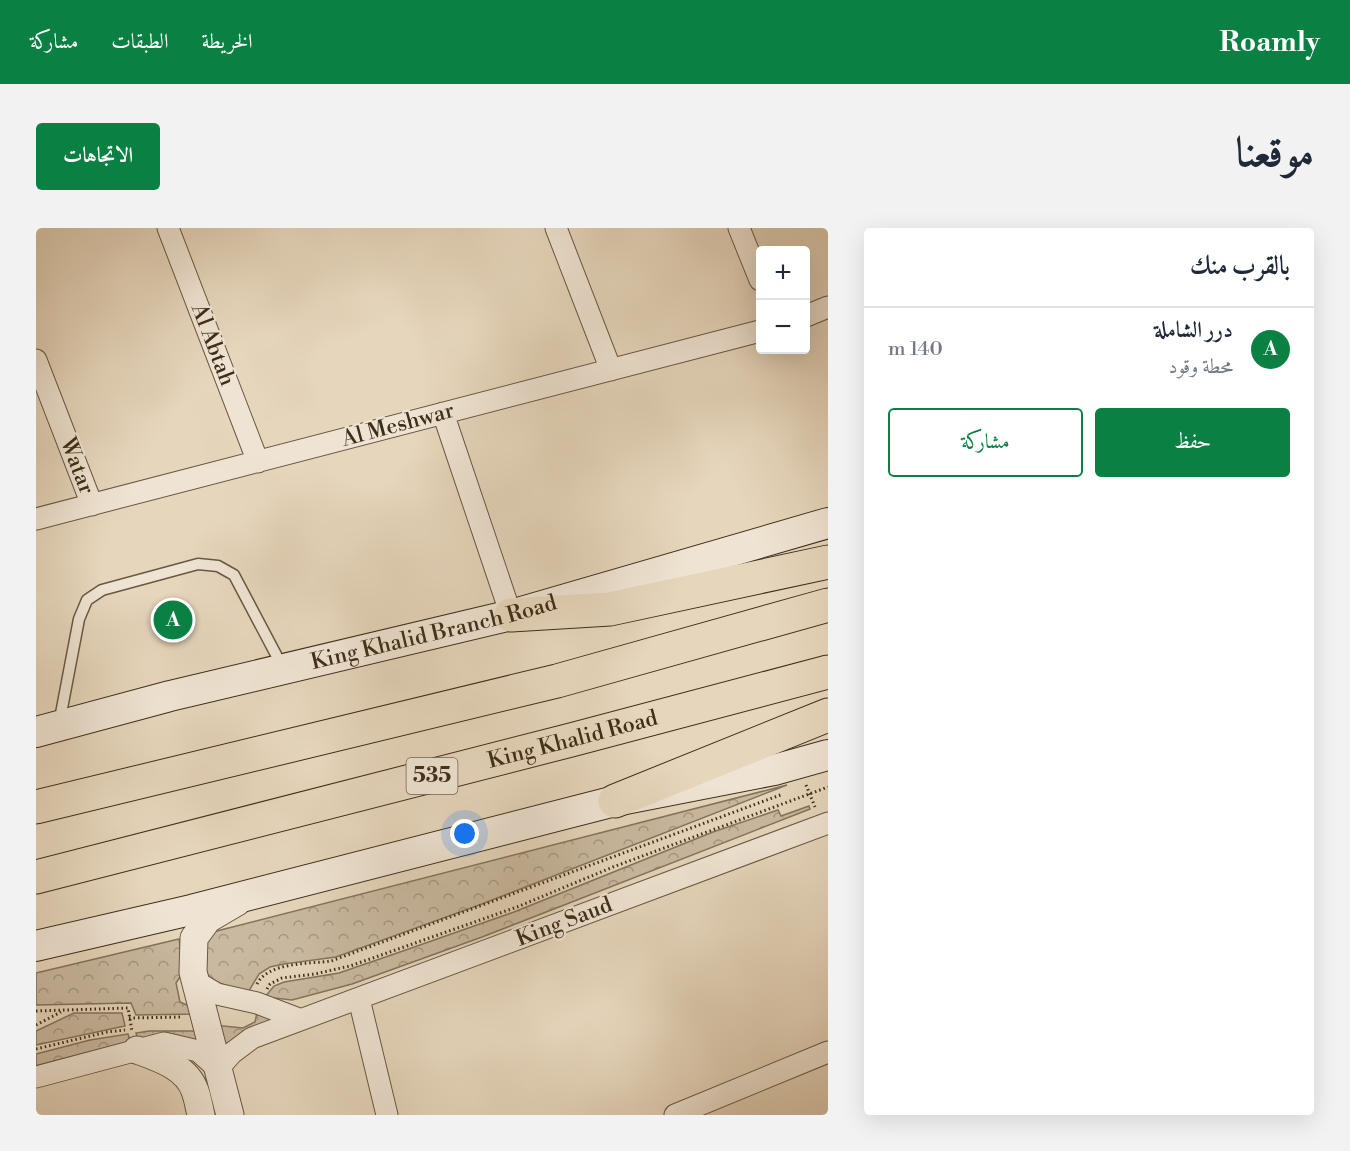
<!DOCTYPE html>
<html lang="ar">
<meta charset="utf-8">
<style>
:root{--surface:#fff;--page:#f2f2f3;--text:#1f2937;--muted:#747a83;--line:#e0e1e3;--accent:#0b8043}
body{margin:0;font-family:"Libre Bodoni",Amiri,serif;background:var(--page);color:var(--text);direction:rtl}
.controls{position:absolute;right:18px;top:18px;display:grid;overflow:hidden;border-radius:6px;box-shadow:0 6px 24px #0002}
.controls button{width:54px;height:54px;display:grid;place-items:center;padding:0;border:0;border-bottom:2px solid var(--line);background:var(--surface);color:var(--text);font:30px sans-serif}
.you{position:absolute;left:429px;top:606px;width:21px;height:21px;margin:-15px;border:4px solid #fff;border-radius:50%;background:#1a73e8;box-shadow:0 0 0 9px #1a73e833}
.badge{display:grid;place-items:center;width:39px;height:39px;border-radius:50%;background:var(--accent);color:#fff;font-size:20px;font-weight:700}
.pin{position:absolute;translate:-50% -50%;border:3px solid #fff;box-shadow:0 2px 6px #0006}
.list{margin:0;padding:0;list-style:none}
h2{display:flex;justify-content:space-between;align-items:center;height:78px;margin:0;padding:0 24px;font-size:26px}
h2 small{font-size:20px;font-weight:400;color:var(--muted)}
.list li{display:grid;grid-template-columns:39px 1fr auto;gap:18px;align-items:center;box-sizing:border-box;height:84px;padding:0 24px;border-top:2px solid var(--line)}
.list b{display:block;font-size:22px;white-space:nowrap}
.list p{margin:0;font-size:20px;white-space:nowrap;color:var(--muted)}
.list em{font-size:20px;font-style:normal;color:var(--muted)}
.actions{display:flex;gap:12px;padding:18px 24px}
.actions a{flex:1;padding:14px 0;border:2px solid var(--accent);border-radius:6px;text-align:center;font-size:21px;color:var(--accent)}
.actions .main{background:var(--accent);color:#fff}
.map{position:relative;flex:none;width:792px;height:887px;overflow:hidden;direction:ltr;border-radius:6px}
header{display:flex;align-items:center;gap:36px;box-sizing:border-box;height:84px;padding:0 30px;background:var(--accent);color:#fff}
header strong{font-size:28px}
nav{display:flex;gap:33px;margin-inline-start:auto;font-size:21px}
.intro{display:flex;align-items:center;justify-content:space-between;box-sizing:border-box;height:144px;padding:0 36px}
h1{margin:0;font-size:42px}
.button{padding:15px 27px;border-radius:6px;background:var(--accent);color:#fff;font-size:21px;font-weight:700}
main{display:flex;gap:36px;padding:0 36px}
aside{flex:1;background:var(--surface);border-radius:6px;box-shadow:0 6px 24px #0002}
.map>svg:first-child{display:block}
.forest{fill:url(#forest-crowns);stroke:#84745c;stroke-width:1.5}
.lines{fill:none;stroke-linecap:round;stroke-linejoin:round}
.service-casing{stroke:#685842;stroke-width:13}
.minor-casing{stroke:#685842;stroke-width:23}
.tertiary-casing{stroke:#685842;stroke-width:29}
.secondary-casing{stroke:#3e2e19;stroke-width:32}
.motorway-casing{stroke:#3e2e19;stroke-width:35}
.path{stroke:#3e2e19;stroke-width:3;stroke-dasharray:1.5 3;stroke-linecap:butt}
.service{stroke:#efe4d3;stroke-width:10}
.minor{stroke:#efe4d3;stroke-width:21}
.tertiary{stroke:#efe4d3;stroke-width:27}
.secondary{stroke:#efe4d3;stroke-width:30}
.motorway{stroke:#e6d6bc;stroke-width:33}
.labels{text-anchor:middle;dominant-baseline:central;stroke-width:4.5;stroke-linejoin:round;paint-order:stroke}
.shield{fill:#efe4d3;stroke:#736551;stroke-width:1.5}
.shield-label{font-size:21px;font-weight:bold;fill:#3e2e19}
.street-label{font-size:22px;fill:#3e2e19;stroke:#efe4d3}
</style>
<header>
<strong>Roamly</strong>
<nav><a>الخريطة</a><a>الطبقات</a><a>مشاركة</a></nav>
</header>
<div class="intro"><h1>موقعنا</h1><a class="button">الاتجاهات</a></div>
<main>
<aside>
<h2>بالقرب منك<small></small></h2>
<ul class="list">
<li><span class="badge">A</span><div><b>درر الشاملة</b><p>محطة وقود</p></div><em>140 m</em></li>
</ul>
<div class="actions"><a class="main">حفظ</a><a>مشاركة</a></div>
</aside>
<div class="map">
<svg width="792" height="887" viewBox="0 0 792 887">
<defs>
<pattern id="forest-crowns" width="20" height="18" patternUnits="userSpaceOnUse" patternTransform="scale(1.5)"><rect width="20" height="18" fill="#c9b9a0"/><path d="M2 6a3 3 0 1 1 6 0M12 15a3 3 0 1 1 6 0" fill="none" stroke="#a59782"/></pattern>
</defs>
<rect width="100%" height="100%" fill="#e6d6bc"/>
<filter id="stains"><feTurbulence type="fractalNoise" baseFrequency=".00333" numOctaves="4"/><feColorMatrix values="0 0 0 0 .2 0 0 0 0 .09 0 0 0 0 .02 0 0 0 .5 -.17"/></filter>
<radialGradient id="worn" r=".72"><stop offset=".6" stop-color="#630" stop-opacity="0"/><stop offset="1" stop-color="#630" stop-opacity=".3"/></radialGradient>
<!-- forest -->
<path class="forest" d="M 751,557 L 446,676 L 300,729 L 248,736 L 234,739 L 223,746 L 213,763 L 201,761 L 168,750 L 165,725 L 177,704 Z
M 773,578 L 774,581 L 446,709 L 316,756 L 256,772 L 229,769 L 238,758 L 248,754 L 303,745 L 364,724 L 478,684 L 677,604 L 742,582 L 745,588 Z
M 143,711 L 148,743 L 140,755 L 144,774 L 160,781 L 161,786 L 100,787 L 95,775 L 0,777 L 0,745 Z
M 222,780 L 244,792 L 198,810 L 187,824 L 178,797 L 207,800 L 219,794 Z
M 38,785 L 86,785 L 89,798 L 0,817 L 0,803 Z
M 113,803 L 165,803 L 167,815 L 103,816 L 100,805 Z
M 92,806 L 95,817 L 0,841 L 0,826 L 54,812 Z"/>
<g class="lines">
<!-- service casing -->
<g class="service-casing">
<path id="service" d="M 23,496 L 43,391 L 51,372 L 66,362 L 162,336 L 182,338 L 198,347 L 246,438"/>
</g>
<!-- minor casing -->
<g class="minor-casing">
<path id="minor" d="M 132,0 L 222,234
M 520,0 L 575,142
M 703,0 L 724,52
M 770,88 L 792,79
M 0,132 L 56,277
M 407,185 L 475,387
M 0,291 L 724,103
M 159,753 L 181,766 L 221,775 L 263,791
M 323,771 L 351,887
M 0,849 L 128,815 L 162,823 L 182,841 L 196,825 L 216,810 L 792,595
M 639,887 L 792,824"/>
</g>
<!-- tertiary casing -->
<g class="tertiary-casing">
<path id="tertiary" d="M 101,822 C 123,830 151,839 159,863 C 162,871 163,879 165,887
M 194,887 L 157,744 L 158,710 L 172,691 L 201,674"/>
</g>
<!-- secondary casing -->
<g class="secondary-casing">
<g id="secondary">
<path id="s1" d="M 0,504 L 134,468 L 475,387 L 792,295"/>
<path d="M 0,718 L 155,682 L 579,573 L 738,542 L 792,527"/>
</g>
</g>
<!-- motorway casing -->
<g class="motorway-casing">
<g id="motorway">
<path d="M 475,387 L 574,381 L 792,334"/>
<path d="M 579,573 L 792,487"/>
<path d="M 0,579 L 521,453 L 792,377"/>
<path id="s2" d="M 0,649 L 535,512 L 792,444"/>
</g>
</g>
<!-- path -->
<path class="path" d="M 770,557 L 779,579
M 221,756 C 232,734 273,736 295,733 L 747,566
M 231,761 L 234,756 L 246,750 L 279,746 L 314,738 L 481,679 L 577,639 L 792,559
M 0,783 L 92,780 L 96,803
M 93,790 L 146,789
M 0,797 L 25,784
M 0,821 L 71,804 L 89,802"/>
<!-- service -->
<use href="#service" class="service"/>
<!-- minor -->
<use href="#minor" class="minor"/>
<!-- tertiary -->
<use href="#tertiary" class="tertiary"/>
<!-- secondary -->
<use href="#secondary" class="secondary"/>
<!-- motorway -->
<use href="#motorway" class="motorway"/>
</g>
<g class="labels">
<!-- shield labels -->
<rect class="shield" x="370.5" y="530" width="51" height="36" rx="4.5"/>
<g class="shield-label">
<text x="396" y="548">535</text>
</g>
<!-- street labels -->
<g class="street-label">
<text transform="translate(177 117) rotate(69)">Al Abtah</text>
<text transform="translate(362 197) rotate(-15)">Al Meshwar</text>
<text transform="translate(41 238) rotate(69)">Watar</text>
<text stroke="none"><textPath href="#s1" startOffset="410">King Khalid Branch Road</textPath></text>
<text stroke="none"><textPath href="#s2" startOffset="554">King Khalid Road</textPath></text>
<text transform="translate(528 694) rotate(-21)">King Saud</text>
</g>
</g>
<rect width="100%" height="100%" filter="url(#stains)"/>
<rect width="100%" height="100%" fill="url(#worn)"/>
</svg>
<div class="controls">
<button>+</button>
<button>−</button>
</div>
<div class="you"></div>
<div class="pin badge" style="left:137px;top:392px">A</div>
</div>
</main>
